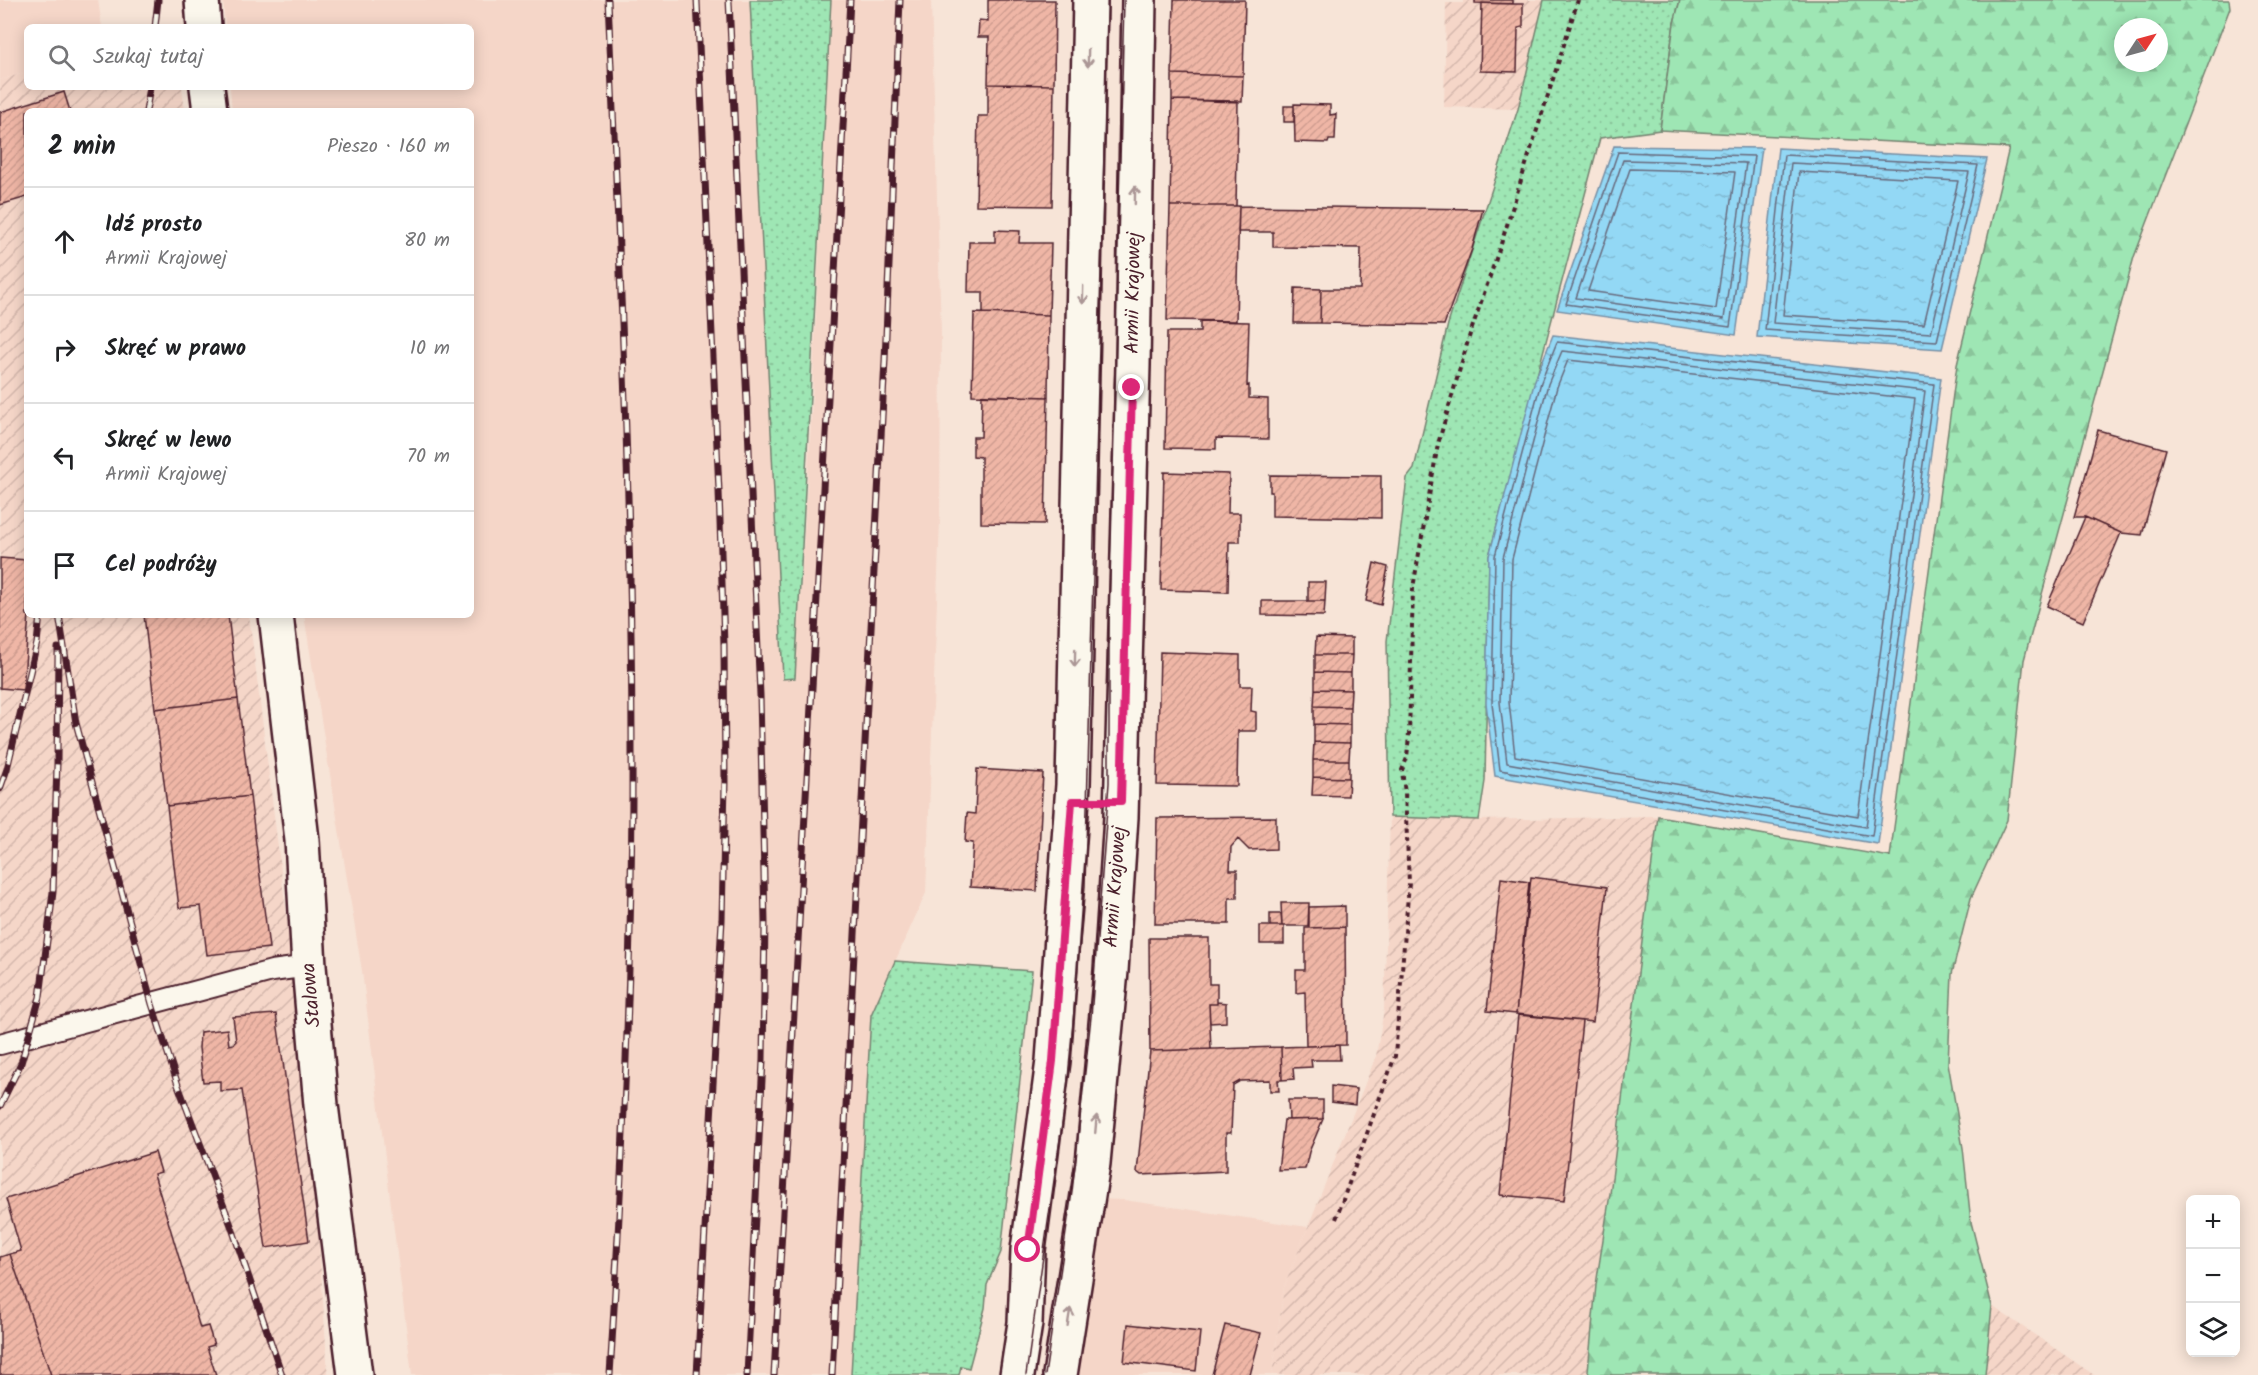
<!DOCTYPE html>
<html lang="pl">
<meta charset="utf-8">
<style>
:root{--surface:#fff;--page:#f6f6f6;--text:#202124;--muted:#757577;--line:#e0e0e0}
body{margin:0;font-family:Kalam,sans-serif;background:var(--page);color:var(--text)}
.controls{position:absolute;right:18px;bottom:18px;display:grid;overflow:hidden;border-radius:9px;box-shadow:0 3px 15px #0003}
.controls button{width:54px;height:54px;display:grid;place-items:center;padding:0;border:0;border-bottom:2px solid var(--line);background:var(--surface);color:var(--text);font:30px sans-serif}
.compass{position:absolute;left:2114px;top:18px;width:54px;height:54px;border-radius:50%;background:var(--surface);box-shadow:0 3px 15px #0003;rotate:54deg}
.stop{position:absolute;width:18px;height:18px;margin:-14px;border:4px solid #db2777;border-radius:50%;background:#fff}
.stop.end{background:#db2777;border-color:#fff;box-shadow:0 2px 6px #0008}
.list{margin:0;padding:0;list-style:none}
h2{display:flex;justify-content:space-between;align-items:center;height:78px;margin:0;padding:0 24px;font-size:26px}
h2 small{font-size:20px;font-weight:400;color:var(--muted)}
.list li{display:grid;grid-template-columns:39px 1fr auto;gap:18px;align-items:center;box-sizing:border-box;height:108px;padding:0 24px;border-top:2px solid var(--line)}
.list b{display:block;font-size:22px;white-space:nowrap}
.list p{margin:0;font-size:20px;white-space:nowrap;color:var(--muted)}
.list em{font-size:20px;font-style:normal;color:var(--muted)}
.icon{flex:none;width:33px;height:33px;fill:none;stroke:currentColor;stroke-width:2;stroke-linecap:round;stroke-linejoin:round}
.map{position:relative;flex:none;width:2258px;height:1375px;overflow:hidden}
.search{position:absolute;background:var(--surface);box-shadow:0 3px 15px #0003;left:24px;top:24px;width:450px;height:66px;display:flex;align-items:center;gap:15px;box-sizing:border-box;padding:0 21px;border-radius:9px;color:var(--muted);font-size:22px}
.panel{position:absolute;background:var(--surface);box-shadow:0 3px 15px #0003;left:24px;top:108px;width:450px;height:510px;border-radius:9px}
.map>svg:first-child{display:block}
.built{fill:#f5d6c8}
.industrial{fill:url(#industrial-furrows)}
.grass{fill:url(#grass-dots);stroke:#748270;stroke-width:1.5}
.forest{fill:url(#forest-firs);stroke:#748270;stroke-width:1.5;fill-rule:evenodd}
.water{fill:url(#water-ripples);stroke:#768ea4;stroke-width:1.5}
.lines{fill:none;stroke-linecap:round;stroke-linejoin:round}
.shore{stroke:#67697c;stroke-width:1.5}
.building{fill:url(#building-hatch);stroke:#4a1f2b;stroke-width:1.5}
.service-casing{stroke:#4a1f2b;stroke-width:24}
.minor-casing{stroke:#4a1f2b;stroke-width:38}
.tertiary-casing{stroke:#4a1f2b;stroke-width:38}
.path{stroke:#4a1f2b;stroke-width:4;stroke-dasharray:4.5 4.5;stroke-linecap:butt}
.service{stroke:#fbf7ec;stroke-width:20}
.minor{stroke:#fbf7ec;stroke-width:33}
.tertiary{stroke:#fbf7ec;stroke-width:33}
.tram{stroke:#4a1f2b;stroke-width:1.5}
.rail-casing{stroke:#4a1f2b;stroke-width:7}
.rail{stroke:#fbf7ec;stroke-width:4.5;stroke-dasharray:14;stroke-linecap:butt}
.oneway{stroke:#ab9695}
.route{stroke:#db2777;stroke-width:8}
.labels{text-anchor:middle;dominant-baseline:central;stroke-width:4.5;stroke-linejoin:round;paint-order:stroke}
.street-label{font-size:20px;fill:#4a1f2b;stroke:#fbf7ec}
</style>
<div class="map">
<svg width="2258" height="1375" viewBox="0 0 2258 1375">
<defs>
<pattern id="industrial-furrows" width="10" height="10" patternUnits="userSpaceOnUse" patternTransform="scale(1.5)"><rect width="10" height="10" fill="#f5d6c8"/><path d="M-1 1l2-2M0 10L10 0M9 11l2-2" fill="none" stroke="#d4b7ac"/></pattern>
<pattern id="grass-dots" width="8" height="8" patternUnits="userSpaceOnUse" patternTransform="scale(1.5)"><rect width="8" height="8" fill="#9ee6b4"/><path d="M2 2h.1M6 6h.1" fill="none" stroke="#8ac59b" stroke-width="1.8" stroke-linecap="round"/></pattern>
<pattern id="forest-firs" width="22" height="20" patternUnits="userSpaceOnUse" patternTransform="scale(1.5)"><rect width="22" height="20" fill="#9ee6b4"/><path d="M5 1l3.5 6h-7zM16 11l3.5 6h-7z" fill="#8ac59b"/></pattern>
<pattern id="water-ripples" width="26" height="14" patternUnits="userSpaceOnUse" patternTransform="scale(1.5)"><rect width="26" height="14" fill="#93d8f5"/><path d="M2 4q2-2 4 0t4 0M15 11q2-2 4 0t4 0" fill="none" stroke="#80b9d2"/></pattern>
<pattern id="building-hatch" width="6" height="6" patternUnits="userSpaceOnUse" patternTransform="scale(1.5)"><rect width="6" height="6" fill="#efb6a6"/><path d="M-1 1l2-2M0 6l6-6M5 7l2-2" fill="none" stroke="#ce9c8f"/></pattern>
</defs>
<rect width="100%" height="100%" fill="#f7e4d7"/>
<filter id="ink" filterUnits="userSpaceOnUse"><feTurbulence type="fractalNoise" baseFrequency=".0167" numOctaves="2"/><feDisplacementMap in="SourceGraphic" scale="12" xChannelSelector="R" yChannelSelector="G"/><feConvolveMatrix kernelMatrix="1 2 1 2 8 2 1 2 1" color-interpolation-filters="sRGB"/></filter>
<g filter="url(#ink)">
<!-- built -->
<path class="built" d="M 0,0 L 98,0 L 102,27 L 27,27 L 27,72 L 0,80 Z
M 223,0 L 750,0 L 783,679 L 795,678 L 810,439 L 831,0 L 931,0 L 941,331 L 940,520 L 926,893 L 871,1015 L 851,1375 L 412,1375 L 362,971 L 304,615 L 471,615 L 471,111 L 232,111 L 230,87 L 471,87 L 471,27 L 225,27 Z
M 1096,1199 L 1124,1200 L 1308,1227 L 1284,1287 L 1272,1375 L 1071,1375 Z"/>
<!-- industrial -->
<path class="industrial" d="M 1463,0 L 1544,0 L 1518,109 L 1444,107 L 1446,3 L 1463,3 Z
M 27,72 L 27,87 L 182,87 L 185,111 L 27,111 L 27,615 L 249,615 L 309,1095 L 328,1375 L 0,1375 L 0,80 Z
M 1658,816 L 1610,1194 L 1596,1285 L 1588,1371 L 1590,1375 L 1272,1375 L 1284,1287 L 1376,1056 L 1384,1010 L 1390,817 L 1479,820 Z
M 1992,1306 L 2094,1375 L 1985,1375 Z"/>
<!-- grass -->
<path class="grass" d="M 750,0 L 831,0 L 795,678 L 783,679 Z
M 1544,0 L 1680,0 L 1674,23 L 1660,130 L 1600,138 L 1489,556 L 1485,781 L 1479,820 L 1390,817 L 1387,641 L 1407,478 L 1414,469 L 1448,324 L 1518,109 Z
M 895,961 L 1032,971 L 1001,1252 L 987,1285 L 985,1308 L 969,1368 L 961,1366 L 959,1375 L 851,1375 L 871,1015 Z"/>
<!-- forest -->
<path class="forest" d="M 1680,0 L 2229,0 L 2230,8 L 2134,257 L 2024,660 L 2007,820 L 1971,898 L 1952,974 L 1948,1063 L 1963,1148 L 1971,1222 L 1992,1306 L 1985,1375 L 1590,1375 L 1588,1371 L 1596,1285 L 1610,1194 L 1658,816 L 1890,857 L 1957,365 L 2009,148 L 1660,130 L 1674,23 ZM 2123,27 L 2159,27 L 2159,63 L 2123,63 Z"/>
<!-- water -->
<path class="water" d="M 1614,146 L 1762,148 L 1736,335 L 1557,310 Z
M 1778,148 L 1987,159 L 1942,349 L 1757,337 Z
M 1553,335 L 1941,378 L 1878,844 L 1495,776 L 1486,703 L 1489,556 L 1535,380 Z"/>
<g class="lines">
<!-- shore -->
<path class="shore" d="M 1618,152 L 1754,156 L 1730,327 L 1566,304 Z
M 1784,155 L 1978,165 L 1937,341 L 1765,330 Z
M 1623,160 L 1746,163 L 1724,319 L 1576,298 Z
M 1791,163 L 1969,172 L 1931,333 L 1773,323 Z
M 1630,169 L 1735,172 L 1716,309 L 1588,291 Z
M 1799,172 L 1958,181 L 1924,324 L 1783,315 Z
M 1557,342 L 1934,384 L 1872,836 L 1500,770 L 1492,703 L 1495,556 L 1541,382 Z
M 1562,351 L 1925,391 L 1866,827 L 1507,763 L 1500,702 L 1503,558 L 1548,384 Z
M 1568,360 L 1915,399 L 1858,816 L 1515,756 L 1509,702 L 1512,559 L 1557,387 Z"/>
</g>
<!-- building -->
<path class="building" d="M 988,0 L 1055,0 L 1054,85 L 988,84 L 989,37 L 978,37 L 979,20 L 988,21 Z
M 1174,0 L 1245,0 L 1243,76 L 1172,74 Z
M 1475,0 L 1513,0 L 1513,4 L 1475,3 Z
M 1482,3 L 1523,4 L 1523,27 L 1518,28 L 1517,72 L 1480,71 Z
M 1172,74 L 1243,76 L 1242,102 L 1172,100 Z
M 988,84 L 1054,85 L 1052,206 L 976,205 L 978,116 L 988,116 Z
M 64,92 L 70,111 L 27,111 L 27,197 L 0,205 L 0,112 Z
M 1172,100 L 1238,101 L 1236,206 L 1170,206 Z
M 1294,104 L 1330,105 L 1330,115 L 1336,114 L 1335,140 L 1329,140 L 1328,143 L 1295,142 Z
M 1284,106 L 1294,106 L 1294,122 L 1284,122 Z
M 1170,206 L 1239,206 L 1236,321 L 1167,320 Z
M 1239,206 L 1483,209 L 1472,249 L 1444,325 L 1320,323 L 1321,289 L 1360,289 L 1361,248 L 1273,247 L 1273,232 L 1238,232 Z
M 995,230 L 1020,231 L 1019,243 L 1051,243 L 1049,315 L 983,313 L 983,292 L 968,292 L 969,242 L 995,242 Z
M 1295,288 L 1321,289 L 1320,323 L 1294,323 Z
M 974,313 L 1049,315 L 1048,397 L 972,395 Z
M 1200,321 L 1249,322 L 1247,386 L 1249,385 L 1249,398 L 1268,399 L 1268,439 L 1216,438 L 1216,449 L 1165,448 L 1167,332 L 1200,332 Z
M 982,395 L 1048,397 L 1045,524 L 981,523 L 981,457 L 973,456 L 973,437 L 981,437 Z
M 2098,430 L 2166,449 L 2142,535 L 2121,533 L 2085,517 L 2074,517 Z
M 1164,472 L 1229,474 L 1228,513 L 1240,513 L 1240,542 L 1229,542 L 1228,592 L 1161,590 Z
M 1270,475 L 1381,476 L 1381,518 L 1272,516 L 1272,492 L 1270,492 Z
M 2085,517 L 2121,533 L 2083,622 L 2047,606 Z
M 0,558 L 27,560 L 27,615 L 29,615 L 23,690 L 0,688 Z
M 1374,563 L 1388,567 L 1381,605 L 1366,601 Z
M 1308,582 L 1326,582 L 1325,601 L 1308,601 Z
M 1262,601 L 1325,601 L 1324,616 L 1262,615 Z
M 144,615 L 228,615 L 238,699 L 155,709 Z
M 1316,637 L 1352,638 L 1352,655 L 1315,655 Z
M 1160,652 L 1240,655 L 1240,686 L 1252,686 L 1251,711 L 1256,712 L 1256,731 L 1238,731 L 1237,786 L 1157,785 Z
M 1315,655 L 1352,655 L 1351,673 L 1315,672 Z
M 1315,672 L 1351,673 L 1351,690 L 1315,689 Z
M 1315,689 L 1351,690 L 1350,707 L 1314,706 Z
M 238,699 L 250,796 L 167,806 L 155,709 Z
M 1314,706 L 1350,707 L 1350,725 L 1314,724 Z
M 1314,724 L 1350,725 L 1350,743 L 1314,742 Z
M 1314,742 L 1350,743 L 1349,760 L 1313,760 Z
M 1313,760 L 1349,760 L 1349,778 L 1313,777 Z
M 977,769 L 1043,773 L 1037,891 L 970,887 L 973,843 L 965,842 L 967,813 L 975,814 Z
M 1313,777 L 1349,778 L 1348,796 L 1312,795 Z
M 250,796 L 269,948 L 207,955 L 201,906 L 179,908 L 167,806 Z
M 1276,817 L 1276,849 L 1249,850 L 1238,839 L 1231,847 L 1230,870 L 1237,870 L 1237,898 L 1229,898 L 1229,924 L 1155,924 L 1157,818 Z
M 1531,877 L 1607,887 L 1593,1022 L 1516,1014 Z
M 1501,878 L 1529,882 L 1516,1014 L 1487,1011 Z
M 1281,903 L 1309,903 L 1308,926 L 1282,926 Z
M 1345,906 L 1345,927 L 1309,928 L 1309,907 Z
M 1270,914 L 1281,914 L 1282,926 L 1270,926 Z
M 1260,926 L 1284,926 L 1284,944 L 1260,944 Z
M 1345,927 L 1346,1045 L 1306,1046 L 1305,992 L 1296,993 L 1296,970 L 1305,970 L 1305,928 Z
M 1149,938 L 1209,938 L 1209,984 L 1217,984 L 1217,1004 L 1209,1004 L 1211,1049 L 1150,1051 Z
M 1217,1002 L 1226,1003 L 1226,1022 L 1210,1023 L 1209,1004 L 1217,1004 Z
M 276,1014 L 309,1241 L 266,1248 L 242,1090 L 220,1091 L 220,1081 L 203,1082 L 199,1048 L 200,1032 L 227,1029 L 229,1045 L 233,1044 L 236,1041 L 233,1017 Z
M 1518,1015 L 1582,1021 L 1564,1201 L 1500,1195 Z
M 1339,1045 L 1340,1060 L 1311,1060 L 1312,1067 L 1293,1068 L 1294,1079 L 1282,1080 L 1281,1047 Z
M 1281,1047 L 1282,1080 L 1278,1080 L 1279,1091 L 1270,1091 L 1270,1080 L 1240,1081 L 1233,1085 L 1231,1133 L 1226,1133 L 1226,1171 L 1141,1175 L 1137,1172 L 1150,1051 Z
M 1331,1086 L 1356,1089 L 1355,1105 L 1331,1102 Z
M 1288,1100 L 1323,1100 L 1323,1119 L 1289,1120 Z
M 1323,1119 L 1309,1152 L 1305,1169 L 1278,1170 L 1284,1120 Z
M 155,1152 L 161,1172 L 154,1174 L 200,1328 L 208,1326 L 214,1345 L 207,1347 L 216,1375 L 51,1375 L 10,1254 L 21,1251 L 6,1199 Z
M 10,1254 L 51,1375 L 0,1375 L 0,1257 Z
M 1128,1324 L 1200,1332 L 1196,1371 L 1124,1362 Z
M 1225,1325 L 1261,1333 L 1250,1375 L 1212,1375 Z"/>
<g class="lines">
<!-- service casing -->
<g class="service-casing">
<path id="service" d="M 0,1044 L 272,971 L 309,966"/>
</g>
<!-- minor casing -->
<g class="minor-casing">
<path id="minor" d="M 202,0 L 204,27
M 207,87 L 210,111
M 276,615 L 302,840 L 309,966 L 321,1105 L 355,1375"/>
</g>
<!-- tertiary casing -->
<g class="tertiary-casing">
<path id="tertiary" d="M 1017,1375 L 1025,1323 L 1028,1250 L 1053,1061 L 1073,785 L 1090,0
M 1060,1375 L 1093,1163 L 1111,971 L 1121,817 L 1133,365 L 1139,0"/>
</g>
<!-- path -->
<path class="path" d="M 1336,1219 L 1395,1056 L 1409,883 L 1405,793 L 1402,770 L 1407,758 L 1409,735 L 1413,588 L 1438,444 L 1470,334 L 1500,247 L 1578,0"/>
<!-- service -->
<use href="#service" class="service"/>
<!-- minor -->
<use href="#minor" class="minor"/>
<!-- tertiary -->
<use href="#tertiary" class="tertiary"/>
<!-- tram -->
<path class="tram" d="M 1026,1375 L 1067,1090 L 1085,886 L 1108,0
M 1045,1375 L 1072,1192 L 1091,1017 L 1109,783 L 1109,606 L 1124,0"/>
<!-- rail casing -->
<g class="rail-casing">
<path id="rail" d="M 608,0 C 620,265 633,530 632,795 C 631,988 622,1182 610,1375
M 697,0 L 719,491 L 724,645 L 725,782 L 722,920 L 697,1375
M 729,0 L 760,695 L 765,922 L 763,1060 L 747,1375
M 155,27 L 158,0
M 146,111 L 150,87
M 59,615 L 76,723 L 152,1004 L 178,1085 L 232,1228 L 282,1375
M 0,789 L 7,769 L 37,643 L 40,615
M 0,1106 L 21,1063 L 40,997 L 53,892 L 57,764 L 58,648
M 774,1375 L 850,0
M 832,1375 L 885,360 L 900,0"/>
</g>
<!-- rail -->
<use href="#rail" class="rail"/>
</g>
<!-- one-way arrows -->
<defs><path id="oneway-shaft" d="M-6 0H5M1.5-3L5.5 0L1.5 3" fill="none" stroke-width="1.6" stroke-linecap="round" stroke-linejoin="round" transform="scale(1.5)"/></defs>
<g class="oneway">
<use href="#oneway-shaft" transform="translate(1088 58) rotate(91)"/>
<use href="#oneway-shaft" transform="translate(1135 195) rotate(-89)"/>
<use href="#oneway-shaft" transform="translate(1083 295) rotate(91)"/>
<use href="#oneway-shaft" transform="translate(1075 658) rotate(91)"/>
<use href="#oneway-shaft" transform="translate(1096 1124) rotate(-85)"/>
<use href="#oneway-shaft" transform="translate(1069 1317) rotate(-81)"/>
</g>
</g>
<g class="lines" filter="url(#ink)">
<!-- route -->
<path class="route" d="M 1028,1250 L 1053,1061 L 1072,801 L 1121,801 L 1132,388"/>
</g>
<g class="labels">
<!-- street labels -->
<g class="street-label">
<text transform="translate(1134 293) rotate(-89)">Armii Krajowej</text>
<text transform="translate(1116 887) rotate(-86)">Armii Krajowej</text>
<text transform="translate(312 995) rotate(-95)">Stalowa</text>
</g>
</g>
</svg>
<div class="controls">
<button>+</button>
<button>−</button>
<button><svg class="icon" aria-label="layers" viewBox="0 0 24 24"><path d="M12 4l9 5-9 5-9-5zM3 14l9 5 9-5"/></svg></button>
</div>
<svg class="compass" viewBox="-18 -18 36 36"><path d="M0-13l5 13h-10z" fill="#e53935"/><path d="M0 13l5-13h-10z" fill="#757577"/></svg>
<div class="stop" style="left:1028px;top:1250px"></div>
<div class="stop end" style="left:1132px;top:388px"></div>
<div class="search"><svg class="icon" aria-label="search" viewBox="0 0 24 24"><circle cx="10" cy="10" r="6"/><path d="M15 15l6 6"/></svg>Szukaj tutaj</div>
<section class="panel">
<h2>2 min<small>Pieszo · 160 m</small></h2>
<ul class="list">
<li><svg class="icon" aria-label="ahead" viewBox="0 0 24 24"><path d="M12 20V5M6 11l6-6 6 6"/></svg><div><b>Idź prosto</b><p>Armii Krajowej</p></div><em>80 m</em></li>
<li><svg class="icon" aria-label="right" viewBox="0 0 24 24"><path d="M7 20v-9h11M14 6l5 5-5 5"/></svg><div><b>Skręć w prawo</b></div><em>10 m</em></li>
<li><svg class="icon" aria-label="left" viewBox="0 0 24 24"><path d="M17 20v-9H6M10 6l-5 5 5 5"/></svg><div><b>Skręć w lewo</b><p>Armii Krajowej</p></div><em>70 m</em></li>
<li><svg class="icon" aria-label="arrive" viewBox="0 0 24 24"><path d="M6 21V4h12l-3 4 3 4H6"/></svg><div><b>Cel podróży</b></div></li>
</ul>
</section>
</div>
